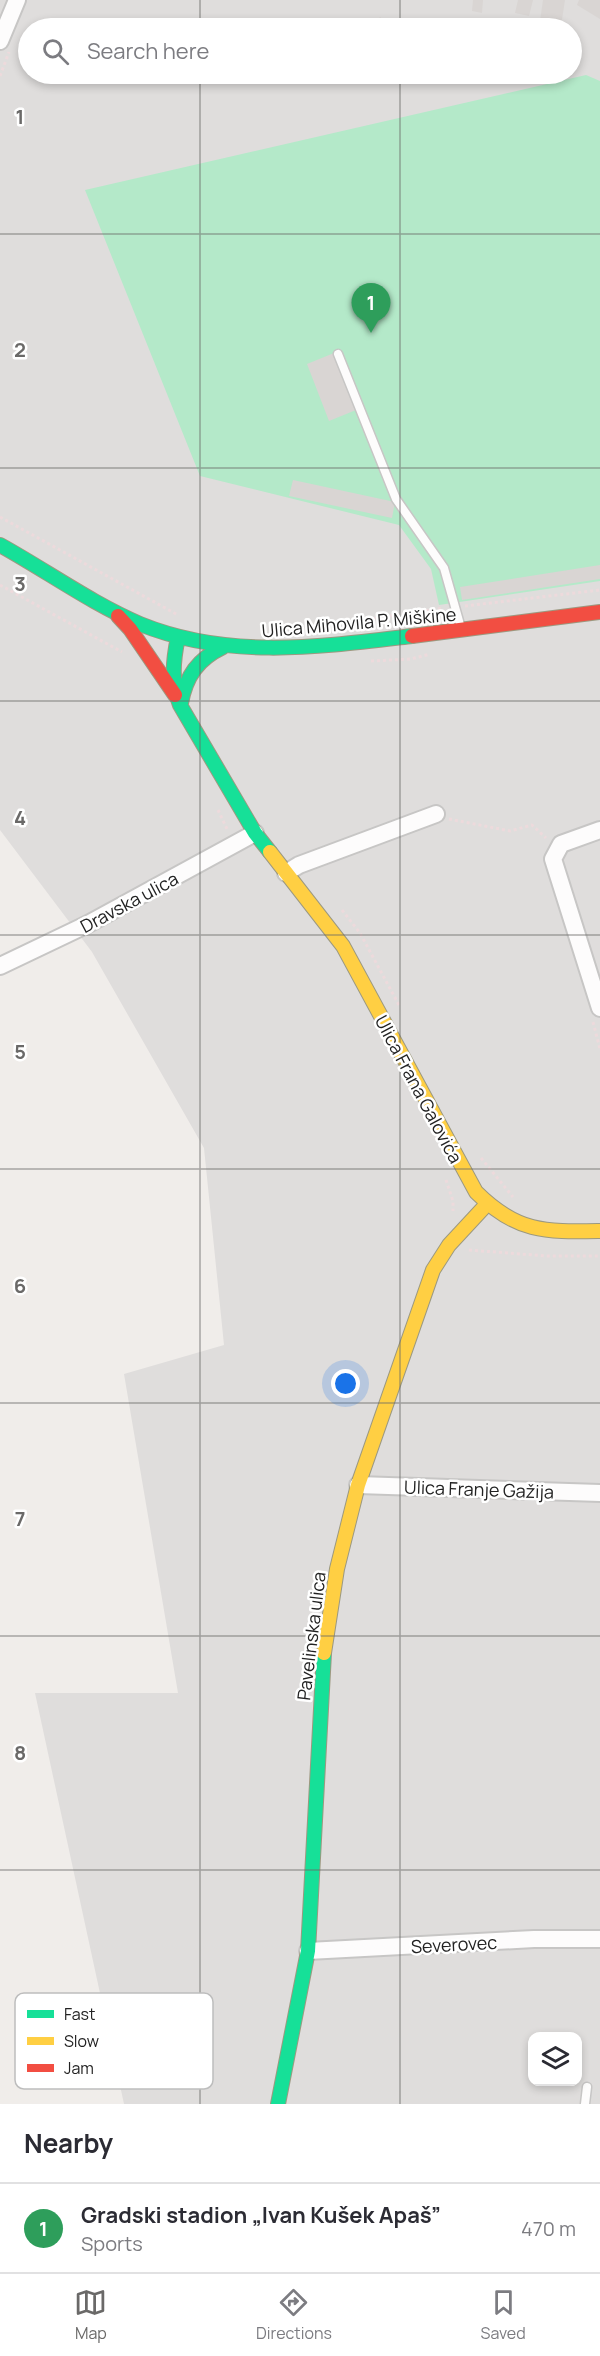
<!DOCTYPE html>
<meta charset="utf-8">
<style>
:root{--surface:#fff;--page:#f7f7f7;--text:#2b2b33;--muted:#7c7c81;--line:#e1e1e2;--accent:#6a6968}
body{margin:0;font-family:Manrope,sans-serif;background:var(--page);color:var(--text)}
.controls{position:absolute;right:18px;bottom:18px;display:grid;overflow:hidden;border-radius:12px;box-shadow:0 3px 9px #0003}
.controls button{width:54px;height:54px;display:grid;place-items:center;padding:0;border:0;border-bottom:2px solid var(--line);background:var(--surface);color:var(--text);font:30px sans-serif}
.you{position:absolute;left:346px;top:1384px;width:21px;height:21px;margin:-15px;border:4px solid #fff;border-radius:50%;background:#1a73e8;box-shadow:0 0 0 9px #1a73e833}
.badge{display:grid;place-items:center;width:39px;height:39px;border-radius:50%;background:var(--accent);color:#fff;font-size:20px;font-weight:700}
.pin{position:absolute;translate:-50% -50px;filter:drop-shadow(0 2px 3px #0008)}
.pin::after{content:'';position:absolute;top:32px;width:21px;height:18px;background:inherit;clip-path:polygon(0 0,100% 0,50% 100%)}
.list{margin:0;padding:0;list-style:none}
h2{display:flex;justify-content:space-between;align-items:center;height:78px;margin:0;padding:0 24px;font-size:26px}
h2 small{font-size:20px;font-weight:400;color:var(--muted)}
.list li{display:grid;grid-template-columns:39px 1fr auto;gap:18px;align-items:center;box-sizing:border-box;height:90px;padding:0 24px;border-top:2px solid var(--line)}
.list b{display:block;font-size:22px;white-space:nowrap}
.list p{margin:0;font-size:20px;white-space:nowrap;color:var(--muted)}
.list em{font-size:20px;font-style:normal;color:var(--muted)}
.icon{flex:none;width:33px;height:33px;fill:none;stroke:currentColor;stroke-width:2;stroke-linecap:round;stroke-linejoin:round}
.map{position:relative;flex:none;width:600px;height:2104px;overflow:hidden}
.search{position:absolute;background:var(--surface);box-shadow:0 3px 9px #0003;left:18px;right:18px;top:18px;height:66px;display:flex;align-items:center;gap:15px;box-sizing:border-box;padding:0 21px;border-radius:33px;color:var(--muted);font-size:22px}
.sheet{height:168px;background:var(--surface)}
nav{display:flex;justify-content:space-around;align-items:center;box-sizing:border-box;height:84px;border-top:2px solid var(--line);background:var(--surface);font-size:16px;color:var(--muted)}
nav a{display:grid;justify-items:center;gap:3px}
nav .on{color:var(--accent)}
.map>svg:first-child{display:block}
.residential{fill:#dfdddc;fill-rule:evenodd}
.pitch{fill:#b4e9c9}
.building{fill:#d9d5d3}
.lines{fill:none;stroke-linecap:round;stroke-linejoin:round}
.lane-casing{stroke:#c7c6c5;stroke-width:11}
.street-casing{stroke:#c7c6c5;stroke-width:20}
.fast-casing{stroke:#9c9980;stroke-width:16}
.slow-casing{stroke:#9c9980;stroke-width:16}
.jam-casing{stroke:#9c9980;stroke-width:16}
.path{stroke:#eddadc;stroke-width:3;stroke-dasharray:3 3;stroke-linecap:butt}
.lane{stroke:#fdfcfc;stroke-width:8}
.street{stroke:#fdfcfc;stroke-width:16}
.fast{stroke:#16e098;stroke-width:14}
.slow{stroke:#ffcf43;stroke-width:14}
.jam{stroke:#f24e42;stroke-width:14}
.grid{fill:none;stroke:#6a6968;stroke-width:1.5;stroke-opacity:0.55}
.labels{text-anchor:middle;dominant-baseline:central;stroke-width:5;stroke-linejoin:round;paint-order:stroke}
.street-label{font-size:18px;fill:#222;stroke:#fff}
.key{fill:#fff;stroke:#bdbdbd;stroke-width:1.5}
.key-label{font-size:16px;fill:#222}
.grid-label{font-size:20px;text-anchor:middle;font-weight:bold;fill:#6a6968;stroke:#fff;stroke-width:5;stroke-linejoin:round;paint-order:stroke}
</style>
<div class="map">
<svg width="600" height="2104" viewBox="0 0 600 2104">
<rect width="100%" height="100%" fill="#f0edea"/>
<!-- residential -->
<path class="residential" d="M 0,0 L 600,0 L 600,2104 L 124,2104 L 35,1693 L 178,1693 L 124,1374 L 224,1345 L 204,1148 L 92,952 L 0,830 ZM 28,28 L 572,28 L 572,74 L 28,74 ZM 532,2036 L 578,2036 L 578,2082 L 532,2082 Z"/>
<!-- pitch -->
<path class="pitch" d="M 586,75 L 600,81 L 600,581 L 439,605 L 431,569 L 399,525 L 200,476 L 85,190 Z"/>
<!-- building -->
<path class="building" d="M 473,0 L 483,0 L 482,13 L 472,11 Z
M 518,0 L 533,0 L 529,16 L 515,13 Z
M 543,0 L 565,0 L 561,26 L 557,25 L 557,28 L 539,28 Z
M 579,0 L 600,0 L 600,19 L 577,5 Z
M 380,17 L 395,28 L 371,28 Z
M 334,353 L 356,410 L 329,421 L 307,364 Z
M 293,480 L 395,502 L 392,518 L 289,496 Z
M 600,565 L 600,579 L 462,600 L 460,587 Z"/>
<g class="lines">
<!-- lane casing -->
<g class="lane-casing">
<path id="lane" d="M 338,354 L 396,499 L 444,568 L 461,628
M 585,2104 L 587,2087"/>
</g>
<!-- street casing -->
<g class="street-casing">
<path id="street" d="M 0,41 L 17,0
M 600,830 L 561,844 L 553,859 L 600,1008
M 286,873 L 299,865 L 436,814
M 0,966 L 88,924 L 255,833
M 358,1485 L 600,1493
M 308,1951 L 534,1939 L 600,1939"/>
</g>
<!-- fast casing -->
<g class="fast-casing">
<path id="fast" d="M 0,545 C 47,571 91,603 140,624 C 229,660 320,647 412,636
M 178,637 C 173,661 171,682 180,705 L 255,833 L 270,852
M 181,703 C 186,676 198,659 223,647
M 278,2104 L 308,1951 L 324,1653"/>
</g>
<!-- slow casing -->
<g class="slow-casing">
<path id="slow" d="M 270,852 L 343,946 L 476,1192 C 517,1233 545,1232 600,1231
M 324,1653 L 337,1569 L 358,1485 L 433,1270 L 449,1245 L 487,1204"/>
</g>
<!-- jam casing -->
<g class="jam-casing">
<path id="jam" d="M 118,616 L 130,629 L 175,695
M 412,636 L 600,612"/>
</g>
<!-- path -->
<path class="path" d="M 0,76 L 9,52
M 0,517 L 178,615
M 0,585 L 122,652
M 465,606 L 600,590
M 337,624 L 443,608
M 371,661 L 411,659 L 430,654
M 218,810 L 228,831
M 449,819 L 510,831 L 532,825 L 546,838
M 342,910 L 360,933 L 400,1007
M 593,1022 L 600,1049
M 481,1158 L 513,1197
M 446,1180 L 453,1201 L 453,1211
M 469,1250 L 547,1256 L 600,1256"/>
<!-- lane -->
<use href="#lane" class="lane"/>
<!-- street -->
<use href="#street" class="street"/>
<!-- fast -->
<use href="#fast" class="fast"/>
<!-- slow -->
<use href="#slow" class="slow"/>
<!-- jam -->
<use href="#jam" class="jam"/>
</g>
<!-- grid -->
<path class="grid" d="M 200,0 L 200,28M 400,0 L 400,28M 200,74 L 200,2104M 400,74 L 400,2104M 0,234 L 600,234M 0,468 L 600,468M 0,701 L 600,701M 0,935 L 600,935M 0,1169 L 600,1169M 0,1403 L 600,1403M 0,1636 L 600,1636M 0,1870 L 600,1870"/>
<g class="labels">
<!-- street labels -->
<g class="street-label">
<text transform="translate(359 622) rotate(-5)">Ulica Mihovila P. Miškine</text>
<text transform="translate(129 902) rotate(-28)">Dravska ulica</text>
<text transform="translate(419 1089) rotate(62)">Ulica Frana Galovića</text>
<text transform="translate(479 1489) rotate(2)">Ulica Franje Gažija</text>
<text transform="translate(311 1636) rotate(-83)">Pavelinska ulica</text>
<text transform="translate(454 1944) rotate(-3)">Severovec</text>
</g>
</g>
<!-- legend -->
<rect x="15" y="1993" width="198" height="96" rx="9" class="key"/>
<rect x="27" y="2010" width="27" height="8" fill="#16e098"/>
<rect x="27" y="2037" width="27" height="8" fill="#ffcf43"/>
<rect x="27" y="2064" width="27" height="8" fill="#f24e42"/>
<g class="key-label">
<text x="64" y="2020">Fast</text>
<text x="64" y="2047">Slow</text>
<text x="64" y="2074">Jam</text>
</g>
<g class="grid-label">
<text x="20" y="124">1</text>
<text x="20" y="357">2</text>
<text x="20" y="591">3</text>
<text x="20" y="825">4</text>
<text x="20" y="1059">5</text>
<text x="20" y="1293">6</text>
<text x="20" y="1526">7</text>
<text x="20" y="1760">8</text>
</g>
</svg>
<div class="controls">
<button><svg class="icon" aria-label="layers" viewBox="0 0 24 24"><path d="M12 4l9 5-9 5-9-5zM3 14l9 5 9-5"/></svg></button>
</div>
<div class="you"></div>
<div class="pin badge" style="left:371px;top:333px;background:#2e9e5b">1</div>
<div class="search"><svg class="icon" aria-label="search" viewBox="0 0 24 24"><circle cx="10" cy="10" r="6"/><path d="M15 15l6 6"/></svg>Search here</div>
</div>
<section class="sheet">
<h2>Nearby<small></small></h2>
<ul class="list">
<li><span class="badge" style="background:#2e9e5b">1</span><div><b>Gradski stadion „Ivan Kušek Apaš”</b><p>Sports</p></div><em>470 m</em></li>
</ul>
</section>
<nav>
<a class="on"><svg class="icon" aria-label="map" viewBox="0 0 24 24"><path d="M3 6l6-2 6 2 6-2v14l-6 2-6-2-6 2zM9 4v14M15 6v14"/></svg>Map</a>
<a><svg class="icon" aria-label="directions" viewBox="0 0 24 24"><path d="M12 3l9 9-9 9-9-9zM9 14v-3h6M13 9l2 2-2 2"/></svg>Directions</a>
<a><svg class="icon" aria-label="saved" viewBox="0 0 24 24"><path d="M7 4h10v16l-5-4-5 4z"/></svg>Saved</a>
</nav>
